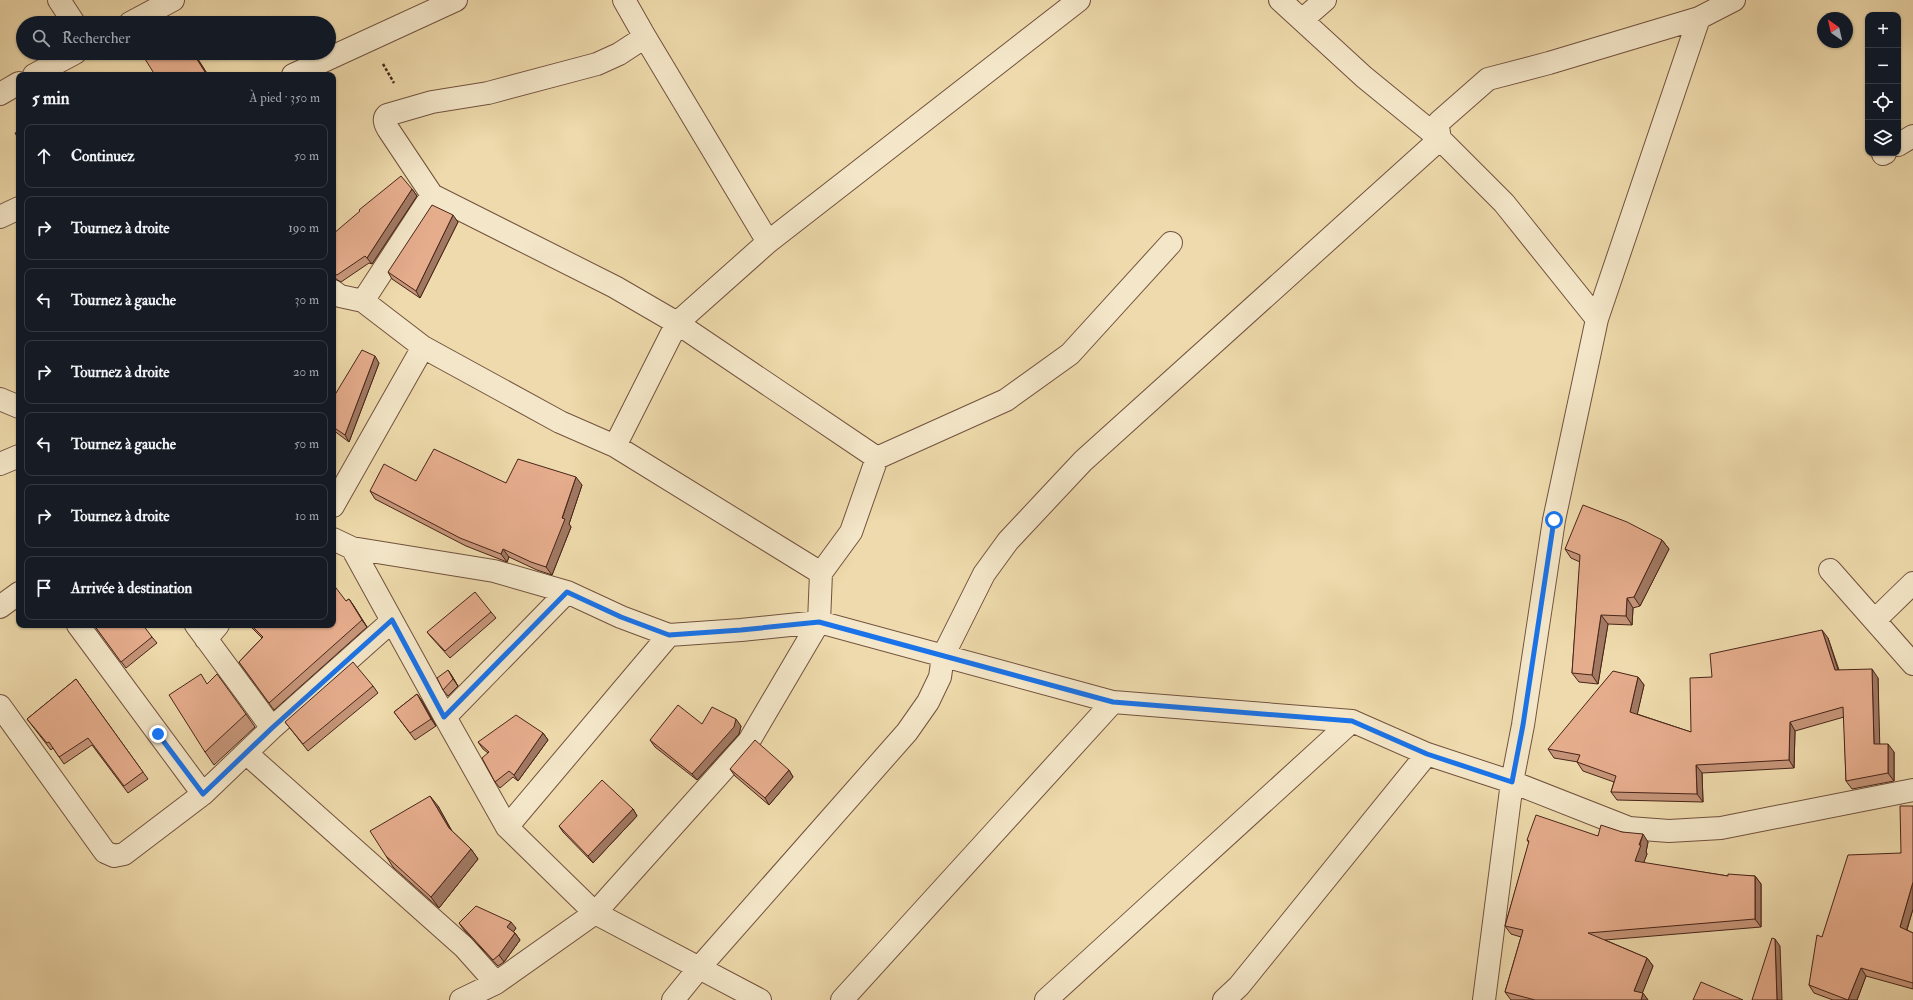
<!DOCTYPE html>
<html lang="fr">
<meta charset="utf-8">
<style>
:root{--surface:#171b24;--page:#20242c;--text:#f1f3f6;--muted:#9ea1a6;--line:#363941}
body{margin:0;font-family:"IM FELL Double Pica",serif;background:var(--page);color:var(--text)}
.controls{position:absolute;right:12px;top:12px;display:grid;overflow:hidden;border-radius:8px;box-shadow:0 1px 3px #0004}
.controls button{width:36px;height:36px;display:grid;place-items:center;padding:0;border:0;border-bottom:1px solid var(--line);background:var(--surface);color:var(--text);font:20px sans-serif}
.compass{position:absolute;left:1817px;top:12px;width:36px;height:36px;border-radius:50%;background:var(--surface);box-shadow:0 1px 3px #0004;rotate:326deg}
.stop{position:absolute;width:12px;height:12px;margin:-9px;border:3px solid #1a73e8;border-radius:50%;background:#fff}
.stop.end{background:#1a73e8;border-color:#fff;box-shadow:0 1px 4px #0008}
.list{margin:0;padding:0;list-style:none}
h2{display:flex;justify-content:space-between;align-items:center;height:52px;margin:0;padding:0 16px;font-size:17px}
h2 small{font-size:13px;font-weight:400;color:var(--muted)}
.list li{display:grid;grid-template-columns:26px 1fr auto;gap:12px;align-items:center;box-sizing:border-box;height:64px;margin:0 8px 8px;padding:0 8px;border:1px solid var(--line);border-radius:8px}
.list b{display:block;font-size:15px;white-space:nowrap}
.list em{font-size:13px;font-style:normal;color:var(--muted)}
.icon{flex:none;width:22px;height:22px;fill:none;stroke:currentColor;stroke-width:2;stroke-linecap:round;stroke-linejoin:round}
.map{position:relative;flex:none;width:1913px;height:1000px;overflow:hidden}
.search{position:absolute;background:var(--surface);box-shadow:0 1px 3px #0004;left:16px;top:16px;width:320px;height:44px;display:flex;align-items:center;gap:10px;box-sizing:border-box;padding:0 14px;border-radius:22px;color:var(--muted);font-size:15px}
.panel{position:absolute;background:var(--surface);box-shadow:0 1px 3px #0004;left:16px;top:72px;width:320px;height:556px;border-radius:8px}
.map>svg:first-child{display:block}
.lines{fill:none;stroke-linecap:round;stroke-linejoin:round}
.minor-casing{stroke:#72523e;stroke-width:24}
.path{stroke:#482519;stroke-width:2.5;stroke-dasharray:3 2;stroke-linecap:butt}
.minor{stroke:#f4e7c9;stroke-width:22}
.wall{fill:#c69579;stroke:#482519}
.shaded-wall{fill:#a17963;stroke:#482519}
.building{fill:#e6ad8d;stroke:#482519}
.route{stroke:#1a73e8;stroke-width:5}
</style>
<div class="map">
<svg width="1913" height="1000" viewBox="0 0 1913 1000">
<rect width="100%" height="100%" fill="#eedaac"/>
<filter id="stains"><feTurbulence type="fractalNoise" baseFrequency=".005" numOctaves="4"/><feColorMatrix values="0 0 0 0 .2 0 0 0 0 .09 0 0 0 0 .02 0 0 0 .5 -.17"/></filter>
<radialGradient id="worn" r=".72"><stop offset=".6" stop-color="#630" stop-opacity="0"/><stop offset="1" stop-color="#630" stop-opacity=".3"/></radialGradient>
<g class="lines">
<!-- minor casing -->
<g class="minor-casing">
<path id="minor" d="M 59,0 L 74,23
M 624,0 L 645,37 L 619,54 L 597,64 L 488,93 L 432,102 L 387,115 C 383,119 385,124 388,129 L 432,195 L 363,301 L 423,347 L 560,422 L 615,446 L 677,323 L 768,242 L 1079,0
M 1280,0 L 1364,77 L 1440,139 L 1504,203 L 1597,319
M 1302,20 L 1325,0
M 130,23 L 173,0
M 645,37 L 768,242
M 34,75 L 75,53
M 293,75 L 456,0
M 0,94 L 19,83
M 1440,139 L 1438,127 L 1439,122 L 1488,79 L 1549,63 L 1699,18 L 1734,0
M 1898,145 L 1913,136
M 1883,154 L 1885,153
M 432,195 L 615,287 L 677,323 L 877,458
M 0,217 L 19,208
M 333,291 L 340,296 L 363,301
M 0,399 L 19,407
M 615,446 L 821,573
M 0,464 L 19,456
M 333,506 L 423,347
M 333,539 L 352,548 L 494,571 L 567,592 L 621,617 L 669,635 L 741,630 L 819,622 L 1113,702 L 1352,721 L 1427,754 L 1512,782 L 1629,828 L 1669,831 L 1721,828 L 1913,790
M 352,548 L 445,717 L 507,827 L 595,913 L 760,1000
M 1830,570 L 1913,664
M 0,607 L 19,593
M 1875,620 L 1913,583
M 78,625 L 203,794
M 196,625 L 272,728
M 206,639 L 218,625
M 0,706 L 105,852 L 114,856 L 124,854 L 203,794 L 272,728 L 392,621
M 445,717 L 567,592
M 246,753 L 464,947 L 496,983
M 507,827 L 669,635
M 461,1000 L 496,983 L 595,913 L 749,741 L 819,622 L 821,573 L 851,532 L 877,458 L 1006,400 L 1070,354 L 1171,243
M 673,1000 L 699,968 L 907,732 L 928,702 L 940,677 L 943,656 L 984,574 L 1008,541 L 1083,461 L 1440,139
M 842,1000 L 1113,702
M 1046,1000 L 1352,721
M 1224,1000 L 1239,986 L 1427,754
M 1484,1000 L 1512,782 L 1523,725 L 1554,520 L 1597,319 L 1699,18"/>
</g>
<!-- path -->
<path class="path" d="M 383,64 L 394,83"/>
<!-- minor -->
<use href="#minor" class="minor"/>
</g>
<!-- wall -->
<path class="wall" d="M 155,53 L 194,53 L 208,75 L 155,75 Z
M 412,189 L 417,196 L 372,264 L 369,263 L 341,282 L 336,279 L 333,275 L 333,234 Z
M 458,222 L 420,298 L 392,279 L 388,272 Z
M 379,363 L 349,442 L 333,430 L 333,398 Z
M 416,481 L 506,483 L 582,485 L 569,524 L 571,527 L 552,575 L 537,570 L 509,557 L 507,562 L 466,546 L 375,499 L 370,491 Z
M 1662,540 L 1669,549 L 1640,606 L 1633,608 L 1632,625 L 1608,624 L 1598,684 L 1579,682 L 1572,673 L 1580,562 L 1571,558 L 1565,549 Z
M 349,599 L 367,627 L 274,710 L 239,662 L 262,638 L 249,625 L 333,625 L 346,601 Z
M 491,612 L 496,618 L 450,658 L 432,638 L 427,632 Z
M 94,625 L 152,637 L 157,643 L 126,668 Z
M 1828,638 L 1839,670 L 1878,678 L 1879,744 L 1894,752 L 1894,781 L 1852,789 L 1846,781 L 1844,717 L 1795,731 L 1794,768 L 1702,773 L 1703,802 L 1617,800 L 1611,792 L 1614,782 L 1583,771 L 1577,762 L 1578,762 L 1554,758 L 1548,749 L 1638,677 L 1644,685 L 1637,714 L 1691,732 L 1712,677 Z
M 448,670 L 452,676 L 458,686 L 448,696 L 443,690 Z
M 76,679 L 148,779 L 128,793 L 92,745 L 64,764 L 53,748 L 51,750 L 27,719 Z
M 208,683 L 246,714 L 255,727 L 214,765 L 205,752 Z
M 373,686 L 378,693 L 308,751 L 285,722 Z
M 417,694 L 422,701 L 436,726 L 415,740 L 394,712 Z
M 702,724 L 741,726 L 739,734 L 697,780 L 655,747 L 650,740 Z
M 543,733 L 548,740 L 518,781 L 513,777 L 500,788 L 495,782 L 488,753 L 483,749 L 478,742 Z
M 730,769 L 789,770 L 793,777 L 769,805 L 735,776 Z
M 438,806 L 452,831 L 471,849 L 478,859 L 439,908 L 393,867 L 386,856 Z
M 1913,806 L 1913,909 L 1907,930 L 1913,933 L 1913,989 L 1866,976 L 1857,1000 L 1833,1000 L 1814,993 L 1809,985 L 1822,937 L 1901,853 Z
M 633,809 L 637,816 L 593,863 L 563,832 L 559,826 Z
M 1622,832 L 1648,842 L 1646,852 L 1647,854 L 1643,863 L 1728,876 L 1755,876 L 1761,884 L 1761,927 L 1605,940 L 1647,958 L 1653,966 L 1642,993 L 1648,1000 L 1511,1000 L 1505,992 L 1521,937 L 1511,934 L 1505,926 L 1529,843 L 1527,840 L 1598,836 Z
M 459,923 L 516,928 L 513,932 L 515,933 L 520,940 L 504,962 L 498,966 L 464,930 Z"/>
<!-- shaded-wall -->
<path class="shaded-wall" d="M 193,53 L 194,53 L 208,75 L 207,75 L 205,72 Z
M 412,189 L 417,196 L 372,264 L 367,258 Z
M 453,215 L 458,222 L 420,298 L 416,291 Z
M 375,356 L 379,363 L 349,442 L 345,435 Z
M 576,477 L 582,485 L 569,524 L 571,527 L 552,575 L 546,567 Z
M 1662,540 L 1669,549 L 1640,606 L 1634,597 Z
M 503,549 L 509,557 L 507,562 L 501,554 Z
M 1627,598 L 1633,608 L 1632,625 L 1626,616 Z
M 349,599 L 354,606 L 367,627 L 362,620 Z
M 1601,615 L 1608,624 L 1598,684 L 1592,675 Z
M 1822,630 L 1828,638 L 1841,679 L 1835,670 Z
M 1872,669 L 1878,678 L 1880,753 L 1874,744 Z
M 448,670 L 452,676 L 458,686 L 453,679 Z
M 1638,677 L 1644,685 L 1636,720 L 1630,712 Z
M 417,694 L 422,701 L 436,726 L 431,719 Z
M 736,719 L 741,726 L 739,734 L 697,780 L 692,774 Z
M 1790,722 L 1795,731 L 1794,768 L 1789,760 Z
M 543,733 L 548,740 L 518,781 L 514,775 Z
M 1888,744 L 1894,752 L 1894,781 L 1888,773 Z
M 1696,765 L 1702,773 L 1703,802 L 1697,794 Z
M 789,770 L 793,777 L 769,805 L 765,798 Z
M 430,796 L 438,806 L 456,839 L 449,828 Z
M 633,809 L 637,816 L 593,863 L 588,856 Z
M 1643,834 L 1648,842 L 1646,852 L 1647,854 L 1641,870 L 1635,861 Z
M 471,849 L 478,859 L 439,908 L 431,897 Z
M 1755,876 L 1761,884 L 1761,927 L 1755,919 Z
M 1913,882 L 1913,909 L 1905,935 L 1900,927 Z
M 511,922 L 516,928 L 512,934 L 507,927 Z
M 515,933 L 520,940 L 504,962 L 499,955 Z
M 1775,939 L 1780,946 L 1782,1000 L 1777,1000 Z
M 1647,958 L 1653,966 L 1640,999 L 1634,991 Z
M 1861,968 L 1866,976 L 1857,1000 L 1848,1000 Z
M 1643,993 L 1648,1000 L 1641,1000 Z"/>
<!-- building -->
<path class="building" d="M 155,53 L 193,53 L 205,72 L 199,75 L 155,75 L 145,59 Z
M 19,131 L 19,140 L 15,133 Z
M 401,176 L 412,189 L 367,258 L 365,256 L 337,275 L 333,273 L 333,234 L 360,211 L 359,210 Z
M 432,205 L 453,215 L 416,291 L 388,272 Z
M 362,350 L 375,356 L 345,435 L 333,427 L 333,398 Z
M 434,449 L 506,483 L 518,459 L 576,477 L 562,518 L 565,519 L 546,567 L 531,562 L 503,549 L 501,554 L 460,538 L 370,491 L 384,464 L 416,481 Z
M 1583,505 L 1627,522 L 1662,540 L 1634,597 L 1627,598 L 1626,616 L 1601,615 L 1592,675 L 1572,673 L 1580,555 L 1565,549 Z
M 333,584 L 346,601 L 349,599 L 362,620 L 269,703 L 239,662 L 263,637 L 251,625 L 333,625 Z
M 475,592 L 491,612 L 445,651 L 427,632 Z
M 94,625 L 143,625 L 152,637 L 121,662 Z
M 1822,630 L 1835,670 L 1872,669 L 1874,744 L 1888,744 L 1888,773 L 1846,781 L 1843,707 L 1790,722 L 1789,760 L 1696,765 L 1697,794 L 1611,792 L 1616,776 L 1577,762 L 1580,755 L 1548,749 L 1613,671 L 1638,677 L 1630,712 L 1691,732 L 1690,678 L 1712,677 L 1710,654 Z
M 353,662 L 373,686 L 303,744 L 285,722 Z
M 448,670 L 453,679 L 443,690 L 437,678 Z
M 201,674 L 207,684 L 217,674 L 246,714 L 205,752 L 169,695 Z
M 76,679 L 143,772 L 124,786 L 88,738 L 59,757 L 49,742 L 47,743 L 27,719 Z
M 417,694 L 431,719 L 410,733 L 394,712 Z
M 678,705 L 702,724 L 712,707 L 736,719 L 734,727 L 692,774 L 650,740 Z
M 516,715 L 543,733 L 514,775 L 509,771 L 495,782 L 482,758 L 489,752 L 478,742 Z
M 755,740 L 789,770 L 765,798 L 730,769 Z
M 602,780 L 633,809 L 588,856 L 559,826 Z
M 430,796 L 449,828 L 471,849 L 431,897 L 386,856 L 370,831 Z
M 1900,806 L 1913,806 L 1913,882 L 1900,927 L 1913,933 L 1913,983 L 1861,968 L 1848,1000 L 1809,985 L 1817,935 L 1822,937 L 1848,855 L 1901,853 Z
M 1536,815 L 1598,836 L 1601,825 L 1622,832 L 1643,834 L 1639,845 L 1641,845 L 1635,861 L 1728,876 L 1728,874 L 1755,876 L 1755,919 L 1588,933 L 1647,958 L 1634,991 L 1643,993 L 1641,1000 L 1535,1000 L 1505,992 L 1523,930 L 1505,926 L 1529,841 L 1527,840 Z
M 476,906 L 511,922 L 507,927 L 515,933 L 499,955 L 493,960 L 459,923 Z
M 1772,938 L 1775,939 L 1777,1000 L 1752,1000 Z
M 1701,982 L 1743,1000 L 1693,1000 Z"/>
<g class="lines">
<!-- route -->
<path class="route" d="M 158,734 L 203,794 L 272,728 L 392,620 L 444,717 L 567,592 L 621,617 L 669,635 L 741,630 L 819,622 L 1113,702 L 1352,721 L 1427,754 L 1512,782 L 1523,725 L 1554,520"/>
</g>
<rect width="100%" height="100%" filter="url(#stains)"/>
<rect width="100%" height="100%" fill="url(#worn)"/>
</svg>
<div class="controls">
<button>+</button>
<button>−</button>
<button><svg class="icon" aria-label="locate" viewBox="0 0 24 24"><circle cx="12" cy="12" r="6"/><path d="M12 2v4M12 18v4M2 12h4M18 12h4"/></svg></button>
<button><svg class="icon" aria-label="layers" viewBox="0 0 24 24"><path d="M12 4l9 5-9 5-9-5zM3 14l9 5 9-5"/></svg></button>
</div>
<svg class="compass" viewBox="-18 -18 36 36"><path d="M0-13l5 13h-10z" fill="#e53935"/><path d="M0 13l5-13h-10z" fill="#9ea1a6"/></svg>
<div class="stop" style="left:1554px;top:520px"></div>
<div class="stop end" style="left:158px;top:734px"></div>
<div class="search"><svg class="icon" aria-label="search" viewBox="0 0 24 24"><circle cx="10" cy="10" r="6"/><path d="M15 15l6 6"/></svg>Rechercher</div>
<section class="panel">
<h2>5 min<small>À pied · 350 m</small></h2>
<ul class="list">
<li><svg class="icon" aria-label="ahead" viewBox="0 0 24 24"><path d="M12 20V5M6 11l6-6 6 6"/></svg><div><b>Continuez</b></div><em>50 m</em></li>
<li><svg class="icon" aria-label="right" viewBox="0 0 24 24"><path d="M7 20v-9h11M14 6l5 5-5 5"/></svg><div><b>Tournez à droite</b></div><em>190 m</em></li>
<li><svg class="icon" aria-label="left" viewBox="0 0 24 24"><path d="M17 20v-9H6M10 6l-5 5 5 5"/></svg><div><b>Tournez à gauche</b></div><em>30 m</em></li>
<li><svg class="icon" aria-label="right" viewBox="0 0 24 24"><path d="M7 20v-9h11M14 6l5 5-5 5"/></svg><div><b>Tournez à droite</b></div><em>20 m</em></li>
<li><svg class="icon" aria-label="left" viewBox="0 0 24 24"><path d="M17 20v-9H6M10 6l-5 5 5 5"/></svg><div><b>Tournez à gauche</b></div><em>50 m</em></li>
<li><svg class="icon" aria-label="right" viewBox="0 0 24 24"><path d="M7 20v-9h11M14 6l5 5-5 5"/></svg><div><b>Tournez à droite</b></div><em>10 m</em></li>
<li><svg class="icon" aria-label="arrive" viewBox="0 0 24 24"><path d="M6 21V4h12l-3 4 3 4H6"/></svg><div><b>Arrivée à destination</b></div></li>
</ul>
</section>
</div>
